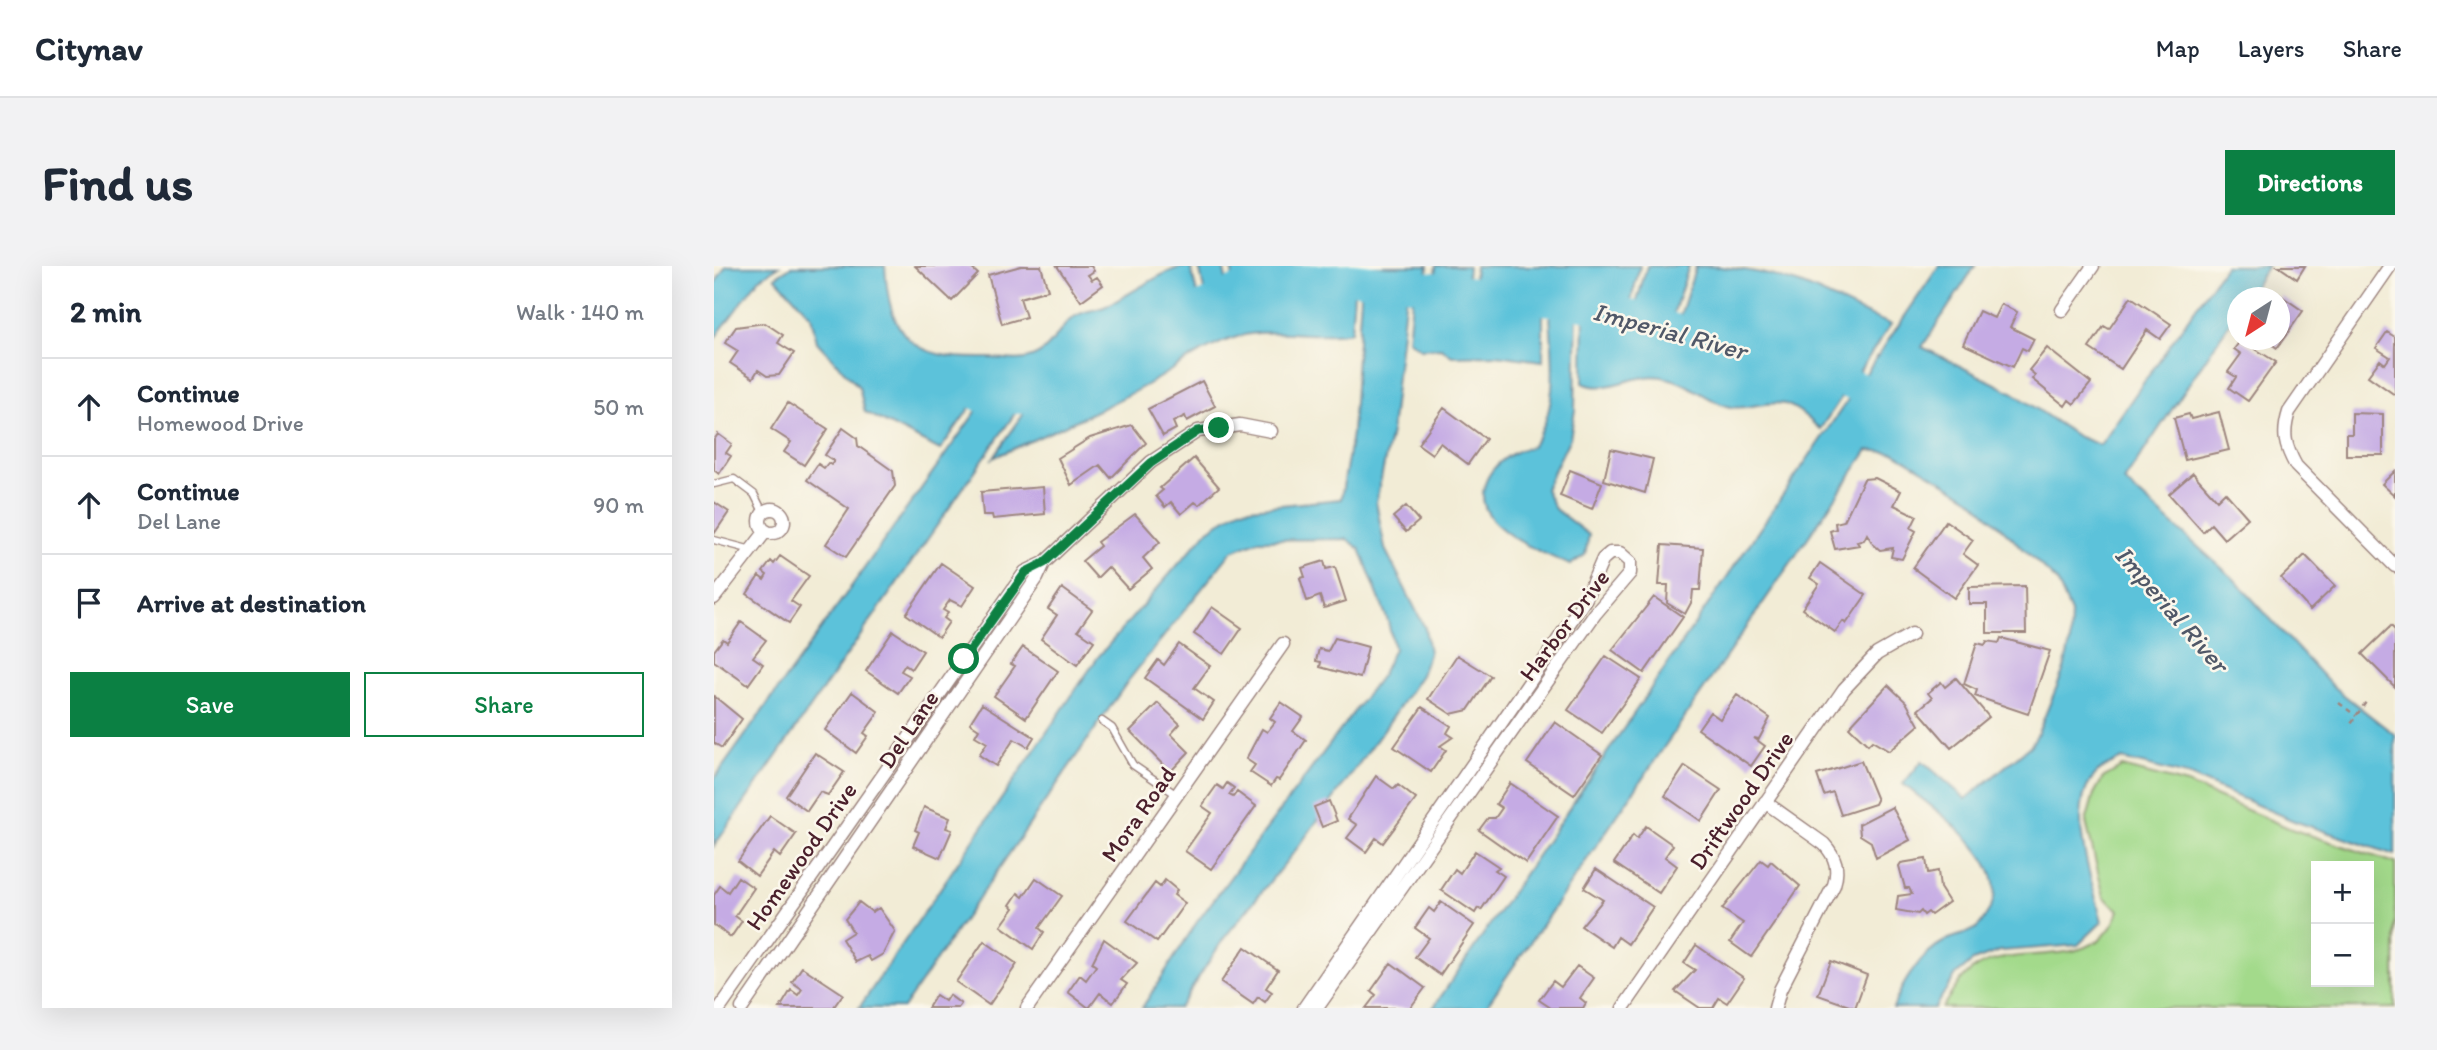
<!DOCTYPE html>
<meta charset="utf-8">
<style>
:root{--surface:#fff;--page:#f2f2f3;--text:#1f2937;--muted:#747a83;--line:#e0e1e3;--accent:#0b8043}
body{margin:0;font-family:Itim,sans-serif;background:var(--page);color:var(--text)}
.controls{position:absolute;right:21px;bottom:21px;display:grid;overflow:hidden;border-radius:0px;box-shadow:0 7px 28px #0002}
.controls button{width:63px;height:63px;display:grid;place-items:center;padding:0;border:0;border-bottom:2px solid var(--line);background:var(--surface);color:var(--text);font:35px sans-serif}
.compass{position:absolute;left:1513px;top:21px;width:63px;height:63px;border-radius:50%;background:var(--surface);box-shadow:0 7px 28px #0002;rotate:216deg}
.stop{position:absolute;width:21px;height:21px;margin:-16px;border:5px solid #0b8043;border-radius:50%;background:#fff}
.stop.end{background:#0b8043;border-color:#fff;box-shadow:0 2px 7px #0008}
.list{margin:0;padding:0;list-style:none}
h2{display:flex;justify-content:space-between;align-items:center;height:91px;margin:0;padding:0 28px;font-size:30px}
h2 small{font-size:23px;font-weight:400;color:var(--muted)}
.list li{display:grid;grid-template-columns:46px 1fr auto;gap:21px;align-items:center;box-sizing:border-box;height:98px;padding:0 28px;border-top:2px solid var(--line)}
.list b{display:block;font-size:26px;white-space:nowrap}
.list p{margin:0;font-size:23px;white-space:nowrap;color:var(--muted)}
.list em{font-size:23px;font-style:normal;color:var(--muted)}
.actions{display:flex;gap:14px;padding:21px 28px}
.actions a{flex:1;padding:16px 0;border:2px solid var(--accent);border-radius:0px;text-align:center;font-size:24px;color:var(--accent)}
.actions .main{background:var(--accent);color:#fff}
.icon{flex:none;width:38px;height:38px;fill:none;stroke:currentColor;stroke-width:2;stroke-linecap:round;stroke-linejoin:round}
.map{position:relative;flex:none;width:1681px;height:742px;overflow:hidden;border-radius:0px}
header{display:flex;align-items:center;gap:42px;box-sizing:border-box;height:98px;padding:0 35px;background:var(--surface);border-bottom:2px solid var(--line)}
header strong{font-size:33px}
nav{display:flex;gap:38px;margin-inline-start:auto;font-size:24px}
.intro{display:flex;align-items:center;justify-content:space-between;box-sizing:border-box;height:168px;padding:0 42px}
h1{margin:0;font-size:49px}
.button{padding:18px 32px;border-radius:0px;background:var(--accent);color:#fff;font-size:24px;font-weight:700}
main{display:flex;gap:42px;padding:0 42px}
aside{flex:1;background:var(--surface);border-radius:0px;box-shadow:0 7px 28px #0002}
.map>svg:first-child{display:block}
.green{fill:#a3da8b;stroke:#767c5b;stroke-width:2;fill-rule:evenodd}
.water{fill:#5cc2da;stroke:#537082;stroke-width:2}
.lines{fill:none;stroke-linecap:round;stroke-linejoin:round}
.river{stroke:#5cc2da;stroke-width:30}
.building{fill:#c5abe4}
.lane-casing{stroke:#9e8680;stroke-width:9}
.street-casing{stroke:#9e8680;stroke-width:15}
.path{stroke:#9e8680;stroke-width:2.5;stroke-dasharray:5 5;stroke-linecap:butt}
.lane{stroke:#fff;stroke-width:6}
.street{stroke:#fff;stroke-width:12}
.route{stroke:#0b8043;stroke-width:9}
.labels{text-anchor:middle;dominant-baseline:central;stroke-width:5;stroke-linejoin:round;paint-order:stroke}
.street-label{font-size:24px;fill:#4a1f2b;stroke:#fbf7ec}
.water-label{font-size:26px;font-style:italic;fill:#505868;stroke:#fbf7ec}
</style>
<header>
<strong>Citynav</strong>
<nav><a>Map</a><a>Layers</a><a>Share</a></nav>
</header>
<div class="intro"><h1>Find us</h1><a class="button">Directions</a></div>
<main>
<aside>
<h2>2 min<small>Walk · 140 m</small></h2>
<ul class="list">
<li><svg class="icon" aria-label="ahead" viewBox="0 0 24 24"><path d="M12 20V5M6 11l6-6 6 6"/></svg><div><b>Continue</b><p>Homewood Drive</p></div><em>50 m</em></li>
<li><svg class="icon" aria-label="ahead" viewBox="0 0 24 24"><path d="M12 20V5M6 11l6-6 6 6"/></svg><div><b>Continue</b><p>Del Lane</p></div><em>90 m</em></li>
<li><svg class="icon" aria-label="arrive" viewBox="0 0 24 24"><path d="M6 21V4h12l-3 4 3 4H6"/></svg><div><b>Arrive at destination</b></div></li>
</ul>
<div class="actions"><a class="main">Save</a><a>Share</a></div>
</aside>
<div class="map">
<svg width="1681" height="742" viewBox="0 0 1681 742">
<rect width="100%" height="100%" fill="#fbf7ec"/>
<filter id="ink" filterUnits="userSpaceOnUse"><feTurbulence type="fractalNoise" baseFrequency=".0143" numOctaves="2"/><feDisplacementMap in="SourceGraphic" scale="14" xChannelSelector="R" yChannelSelector="G"/><feConvolveMatrix kernelMatrix="1 2 1 2 8 2 1 2 1" color-interpolation-filters="sRGB"/></filter>
<filter id="wash" filterUnits="userSpaceOnUse"><feTurbulence type="fractalNoise" baseFrequency=".00686" numOctaves="4" result="noise"/><feDisplacementMap in="SourceGraphic" scale="28" xChannelSelector="R" yChannelSelector="G"/><feGaussianBlur stdDeviation="1.57" result="paint"/><feColorMatrix in="noise" values="0 0 0 0 0 0 0 0 0 0 0 0 0 0 0 0 0 1.4 0 .05"/><feComposite in="paint" operator="in"/></filter>
<g filter="url(#wash)">
<rect width="100%" height="100%" fill="#f2ecd6"/>
<!-- green -->
<path class="green" d="M 1408,501 L 1473,518 L 1577,563 L 1681,597 L 1681,742 L 1228,742 C 1237,728 1248,709 1263,701 C 1309,675 1385,709 1405,644 L 1390,631 L 1372,556 L 1380,528 L 1389,512 ZM 1602,600 L 1655,600 L 1655,716 L 1602,716 Z"/>
<!-- water -->
<path class="water" d="M 12,0 L 65,0 L 45,13 L 0,73 L 0,19 Z
M 78,0 L 171,0 C 175,72 198,93 271,92 C 287,91 303,97 318,91 C 338,83 342,67 356,54 C 366,45 379,45 390,41 C 414,31 453,0 476,0 L 487,42 L 491,45 L 522,30 L 517,0 L 714,0 L 712,21 L 716,28 L 750,32 L 759,24 L 761,0 L 926,0 L 912,53 L 916,57 L 952,68 L 962,63 L 982,0 C 1017,0 1050,6 1083,17 C 1115,28 1144,47 1177,58 L 1106,163 C 1095,154 1085,142 1071,138 C 1049,133 1028,148 1007,138 C 987,129 971,115 948,111 C 921,106 893,129 869,117 L 870,37 L 864,30 L 837,27 L 829,31 L 829,95 L 782,89 L 738,90 L 727,82 L 707,83 L 694,74 L 700,13 L 694,10 L 647,5 L 641,13 L 637,66 C 600,73 563,61 526,70 C 495,79 469,97 441,114 C 390,144 333,167 279,192 L 317,137 L 316,127 L 267,126 L 226,184 L 151,146 L 145,121 L 103,76 L 97,50 L 61,11 Z
M 485,0 L 509,0 L 515,27 L 493,38 Z
M 722,0 L 754,0 L 752,24 L 720,20 Z
M 933,0 L 975,0 L 955,61 L 919,49 Z
M 1225,0 L 1261,0 L 1208,81 L 1298,126 L 1363,170 L 1386,179 L 1511,0 L 1554,0 L 1533,31 L 1524,32 L 1523,46 L 1410,215 L 1519,312 L 1617,419 L 1681,469 L 1681,589 L 1580,555 L 1476,510 L 1408,493 C 1401,497 1390,500 1384,506 C 1348,539 1379,616 1388,656 L 1364,679 L 1286,685 L 1259,695 L 1242,709 L 1220,742 L 1179,742 C 1188,717 1207,687 1231,675 C 1240,670 1252,669 1261,663 C 1267,660 1270,652 1274,646 C 1305,599 1220,543 1189,518 L 1208,495 L 1252,533 L 1316,480 L 1323,469 L 1350,403 L 1356,377 L 1357,347 L 1343,315 L 1257,233 L 1181,187 L 1154,184 L 771,742 L 719,742 Z
M 648,13 L 693,18 L 677,166 L 662,236 L 671,283 L 711,362 L 715,387 L 707,409 L 671,462 L 585,580 L 510,672 L 465,742 L 428,742 L 483,656 L 668,408 L 680,383 L 674,355 L 646,283 L 633,273 L 545,274 L 518,285 L 414,415 L 189,742 L 145,742 L 384,391 L 493,265 L 526,243 L 627,233 L 638,168 Z
M 835,34 L 863,38 L 861,144 L 856,172 L 831,223 L 841,243 L 875,269 L 871,289 L 856,299 C 824,284 749,259 774,211 C 782,196 800,184 817,181 C 849,142 837,81 835,34 Z
M 271,133 L 311,133 L 0,580 L 0,513 Z"/>
<g class="lines">
<!-- river -->
<path class="river" d="M 452,62 L 469,49 L 540,16 L 638,12 L 863,38 L 907,46 L 1000,75
M 1097,106 L 1144,121 L 1180,140
M 229,111 L 271,133 L 325,133 L 357,120"/>
</g>
<g id="blocks">
<!-- building -->
<path class="building" d="M 201,0 L 255,0 L 264,8 L 238,35 Z
M 307,0 L 327,0 L 334,24 L 306,32 L 312,51 L 288,58 L 274,9 Z
M 343,0 L 377,0 L 380,5 L 374,9 L 378,14 L 383,11 L 389,19 L 367,35 Z
M 1564,0 L 1591,0 L 1583,13 Z
M 1566,29 L 1589,45 L 1563,82 L 1552,74 L 1566,74 Z
M 1417,31 L 1457,58 L 1446,73 L 1433,64 L 1407,103 L 1375,82 L 1390,60 L 1395,63 Z
M 1287,38 L 1303,46 L 1296,61 L 1320,73 L 1314,85 L 1308,82 L 1299,101 L 1249,78 L 1265,45 L 1280,52 Z
M 51,57 L 69,69 L 64,77 L 80,87 L 65,109 L 53,110 L 44,104 L 39,112 L 16,97 L 24,85 L 11,77 L 22,61 Z
M 1673,66 L 1681,71 L 1681,129 L 1654,110 L 1666,94 L 1671,98 L 1676,91 L 1662,82 Z
M 1527,74 L 1562,96 L 1534,135 L 1515,122 L 1522,111 L 1514,106 L 1527,88 L 1520,83 Z
M 1333,82 L 1377,117 L 1360,138 L 1355,134 L 1351,140 L 1318,113 L 1321,109 L 1315,104 Z
M 488,115 L 501,140 L 473,155 L 471,150 L 459,156 L 462,163 L 449,170 L 434,143 Z
M 74,137 L 114,163 L 90,199 L 70,186 L 77,176 L 57,163 Z
M 730,142 L 772,173 L 754,198 L 726,177 L 718,188 L 704,178 Z
M 1505,146 L 1515,184 L 1471,194 L 1460,152 L 1475,148 L 1477,153 Z
M 1638,147 L 1669,148 L 1669,189 L 1632,189 L 1632,168 L 1638,168 Z
M 418,159 L 432,177 L 397,212 L 386,199 L 357,219 L 344,192 L 376,172 Z
M 129,162 L 143,172 L 144,180 L 179,205 L 181,220 L 132,291 L 112,278 L 135,243 L 93,214 L 104,198 L 110,202 L 114,197 L 117,199 L 120,195 L 111,189 Z
M 4,168 L 18,178 L 12,187 L 17,190 L 5,208 L 0,204 L 0,174 Z
M 897,183 L 939,193 L 931,227 L 890,214 Z
M 480,192 L 505,221 L 485,239 L 481,236 L 467,248 L 457,236 L 451,241 L 442,230 L 449,224 L 446,222 Z
M 856,204 L 888,217 L 878,243 L 846,230 Z
M 1681,205 L 1681,230 L 1668,218 Z
M 1479,207 L 1503,234 L 1511,226 L 1534,252 L 1510,273 L 1497,258 L 1489,266 L 1455,228 Z
M 1161,212 L 1187,225 L 1180,239 L 1203,250 L 1197,262 L 1202,265 L 1188,293 L 1177,291 L 1179,282 L 1166,284 L 1159,278 L 1153,268 L 1150,274 L 1143,276 L 1145,279 L 1121,283 L 1116,265 L 1122,263 L 1121,257 L 1130,255 L 1150,213 Z
M 329,221 L 331,248 L 279,253 L 278,249 L 269,249 L 267,226 Z
M 0,236 L 15,246 L 0,268 Z
M 692,240 L 705,255 L 692,266 L 679,251 Z
M 421,248 L 446,276 L 429,292 L 438,303 L 414,323 L 394,301 L 383,312 L 368,295 L 386,280 L 383,276 Z
M 1232,255 L 1259,274 L 1249,288 L 1264,299 L 1240,332 L 1199,302 Z
M 948,279 L 989,282 L 986,324 L 979,324 L 978,335 L 971,348 L 953,337 L 954,319 L 945,319 Z
M 1591,289 L 1621,320 L 1596,344 L 1567,312 Z
M 66,290 L 95,310 L 77,335 L 86,341 L 75,357 L 33,328 L 45,310 L 50,314 L 53,309 L 49,306 L 57,295 L 60,298 Z
M 610,295 L 612,303 L 621,301 L 632,335 L 610,342 L 606,330 L 593,335 L 586,312 L 591,311 L 588,302 Z
M 227,297 L 261,320 L 248,340 L 236,334 L 229,344 L 234,347 L 230,352 L 235,356 L 225,371 L 192,348 Z
M 1106,297 L 1152,329 L 1132,358 L 1129,355 L 1121,366 L 1088,343 L 1105,318 L 1096,312 Z
M 1311,320 L 1312,367 L 1273,367 L 1273,338 L 1255,338 L 1255,321 Z
M 348,322 L 378,344 L 364,364 L 380,375 L 363,399 L 327,373 L 343,349 L 334,343 Z
M 940,331 L 969,351 L 930,407 L 898,384 Z
M 498,341 L 528,362 L 510,388 L 480,368 Z
M 27,356 L 52,374 L 39,391 L 49,398 L 34,419 L 0,395 L 0,385 L 9,373 L 13,376 Z
M 1677,360 L 1681,364 L 1681,421 L 1648,388 Z
M 179,365 L 209,385 L 197,403 L 191,399 L 187,405 L 196,410 L 184,427 L 152,405 Z
M 621,372 L 654,381 L 646,412 L 606,401 L 607,396 L 602,395 L 605,383 L 614,385 Z
M 1287,372 L 1336,385 L 1314,448 L 1261,430 L 1263,424 L 1250,418 L 1263,377 L 1271,379 L 1273,375 L 1285,377 Z
M 465,378 L 496,400 L 480,422 L 500,436 L 489,453 L 431,412 L 444,394 L 450,399 Z
M 309,381 L 344,405 L 312,452 L 280,430 L 301,400 L 297,398 Z
M 743,389 L 777,410 L 754,444 L 737,448 L 714,433 Z
M 892,390 L 927,413 L 888,467 L 854,444 Z
M 1242,412 L 1275,451 L 1237,482 L 1204,444 L 1218,432 L 1214,427 L 1227,416 L 1231,421 Z
M 1174,419 L 1192,436 L 1205,459 L 1175,485 L 1158,475 L 1154,479 L 1135,461 Z
M 138,426 L 165,446 L 150,467 L 154,470 L 142,487 L 111,464 Z
M 1023,429 L 1056,452 L 1045,473 L 1040,472 L 1051,480 L 1037,500 L 984,463 L 996,446 L 1006,453 Z
M 0,430 L 28,453 L 8,482 L 0,477 Z
M 567,436 L 589,451 L 579,465 L 592,474 L 565,514 L 562,513 L 557,520 L 536,506 L 541,499 L 532,493 L 548,463 L 553,466 L 561,456 L 556,452 Z
M 444,437 L 466,458 L 457,468 L 475,486 L 456,506 L 416,465 Z
M 268,438 L 320,471 L 314,481 L 300,473 L 282,500 L 265,489 L 273,477 L 261,470 L 265,463 L 256,457 Z
M 708,441 L 737,460 L 733,467 L 739,471 L 726,480 L 732,484 L 717,506 L 680,481 Z
M 841,456 L 888,489 L 860,529 L 813,497 Z
M 101,487 L 130,506 L 114,529 L 106,526 L 93,545 L 72,530 Z
M 1147,495 L 1163,534 L 1161,538 L 1127,549 L 1119,526 L 1110,529 L 1103,509 Z
M 971,500 L 1007,524 L 987,555 L 951,530 Z
M 662,510 L 680,523 L 684,519 L 702,533 L 669,577 L 662,572 L 652,586 L 633,572 L 643,559 L 634,553 Z
M 513,517 L 520,522 L 515,529 L 519,531 L 523,526 L 542,540 L 497,603 L 471,585 L 498,547 L 488,540 L 503,519 L 509,523 Z
M 796,517 L 844,550 L 812,597 L 765,564 L 774,552 L 781,552 L 788,542 L 782,538 Z
M 615,535 L 623,555 L 608,561 L 600,541 Z
M 210,541 L 236,552 L 232,562 L 238,564 L 226,592 L 199,580 L 205,566 L 201,564 Z
M 1178,541 L 1196,574 L 1162,592 L 1157,576 L 1146,569 L 1145,558 Z
M 56,550 L 82,568 L 66,591 L 60,586 L 43,610 L 24,595 Z
M 932,560 L 959,579 L 951,591 L 963,600 L 945,627 L 900,597 L 919,569 L 923,573 Z
M 761,585 L 785,601 L 781,604 L 790,610 L 767,644 L 764,642 L 761,647 L 727,624 L 741,603 L 746,607 Z
M 1212,593 L 1214,607 L 1224,605 L 1226,622 L 1235,636 L 1217,649 L 1214,646 L 1210,649 L 1207,645 L 1204,648 L 1182,644 L 1184,630 L 1198,628 L 1195,622 L 1191,622 L 1185,600 L 1187,597 Z
M 1047,594 L 1054,599 L 1057,595 L 1086,620 L 1037,691 L 1016,676 L 1029,657 L 1008,643 Z
M 882,603 L 939,641 L 914,678 L 904,671 L 898,681 L 867,660 L 889,634 L 870,622 Z
M 24,611 L 40,622 L 21,650 L 28,655 L 17,671 L 0,659 L 0,629 L 6,620 L 14,626 Z
M 322,612 L 348,630 L 325,662 L 330,666 L 319,683 L 287,660 L 300,642 L 296,639 L 304,627 L 309,631 Z
M 451,614 L 463,624 L 460,629 L 471,637 L 443,676 L 413,655 L 441,617 L 446,621 Z
M 145,636 L 158,646 L 165,642 L 181,665 L 169,688 L 157,695 L 154,690 L 142,696 L 128,673 L 139,666 L 131,653 Z
M 727,636 L 760,659 L 726,709 L 701,691 L 715,672 L 701,662 L 715,642 L 720,646 Z
M 390,673 L 423,697 L 407,714 L 413,718 L 399,737 L 386,727 L 375,742 L 354,726 L 366,709 L 372,714 L 382,700 L 378,697 Z
M 270,675 L 303,698 L 275,739 L 242,716 Z
M 982,679 L 1030,712 L 1013,737 L 1005,732 L 999,742 L 986,742 L 961,725 L 981,704 L 970,697 Z
M 531,681 L 564,704 L 552,722 L 558,726 L 551,736 L 544,731 L 539,738 L 507,716 Z
M 1117,695 L 1153,709 L 1141,742 L 1104,729 Z
M 677,697 L 711,722 L 696,742 L 652,742 L 662,729 L 657,725 Z
M 863,700 L 880,712 L 866,732 L 872,737 L 869,742 L 837,742 L 825,734 L 839,715 L 847,721 Z
M 88,701 L 129,728 L 119,742 L 66,742 L 77,724 L 84,729 L 88,723 L 78,716 Z
M 222,729 L 231,735 L 235,729 L 247,738 L 244,742 L 214,742 Z"/>
</g>
</g>
<g filter="url(#ink)">
<use href="#blocks" fill-opacity="0" stroke="#9e8680" stroke-width="2"/>
<g class="lines">
<!-- lane casing -->
<g class="lane-casing">
<path id="lane" d="M 0,218 L 20,213 L 40,228 L 49,246
M 0,274 L 38,284
M 388,455 L 398,462 L 419,499 L 463,529"/>
</g>
<!-- street casing -->
<g class="street-casing">
<path id="street" d="M 1676,0 L 1575,146 C 1568,168 1571,180 1582,200 L 1681,300
M 1348,44 L 1379,0
M46 255a12 12 0 1 1 24 0a12 12 0 1 1-24 0Z
M 0,332 L 52,265
M 1051,536 L 1110,578 C 1122,591 1125,603 1120,619 L 1066,724 L 1061,742
M 6,742 L 311,306 L 330,297
M 28,742 L 323,312 L 330,297 L 437,196 L 484,165 L 526,159 L 557,165
M 313,742 L 569,378
M 590,742 L 830,395 L 872,332 L 889,293 L 896,287 L 906,287 L 916,296 L 916,307 L 881,348 L 603,742
M 909,742 L 1130,423 L 1163,388 L 1198,368"/>
</g>
<!-- path -->
<path class="path" d="M 1625,437 L 1642,450
M 1637,457 L 1652,436"/>
<!-- lane -->
<use href="#lane" class="lane"/>
<!-- street -->
<use href="#street" class="street"/>
</g>
</g>
<g class="lines" filter="url(#ink)">
<!-- route -->
<path class="route" d="M 250,393 L 312,306 L 330,297 L 437,197 L 484,165 L 505,162"/>
</g>
<g class="labels">
<!-- street labels -->
<g class="street-label">
<text transform="translate(850 359) rotate(-53)">Harbor Drive</text>
<text transform="translate(194 463) rotate(-56)">Del Lane</text>
<text transform="translate(1027 534) rotate(-55)">Driftwood Drive</text>
<text transform="translate(424 548) rotate(-55)">Mora Road</text>
<text transform="translate(87 590) rotate(-55)">Homewood Drive</text>
</g>
<!-- water labels -->
<g class="water-label">
<text transform="translate(956 65) rotate(15)">Imperial River</text>
<text transform="translate(1458 343) rotate(49)">Imperial River</text>
</g>
</g>
</svg>
<div class="controls">
<button>+</button>
<button>−</button>
</div>
<svg class="compass" viewBox="-18 -18 36 36"><path d="M0-13l5 13h-10z" fill="#e53935"/><path d="M0 13l5-13h-10z" fill="#747a83"/></svg>
<div class="stop" style="left:250px;top:393px"></div>
<div class="stop end" style="left:505px;top:162px"></div>
</div>
</main>
